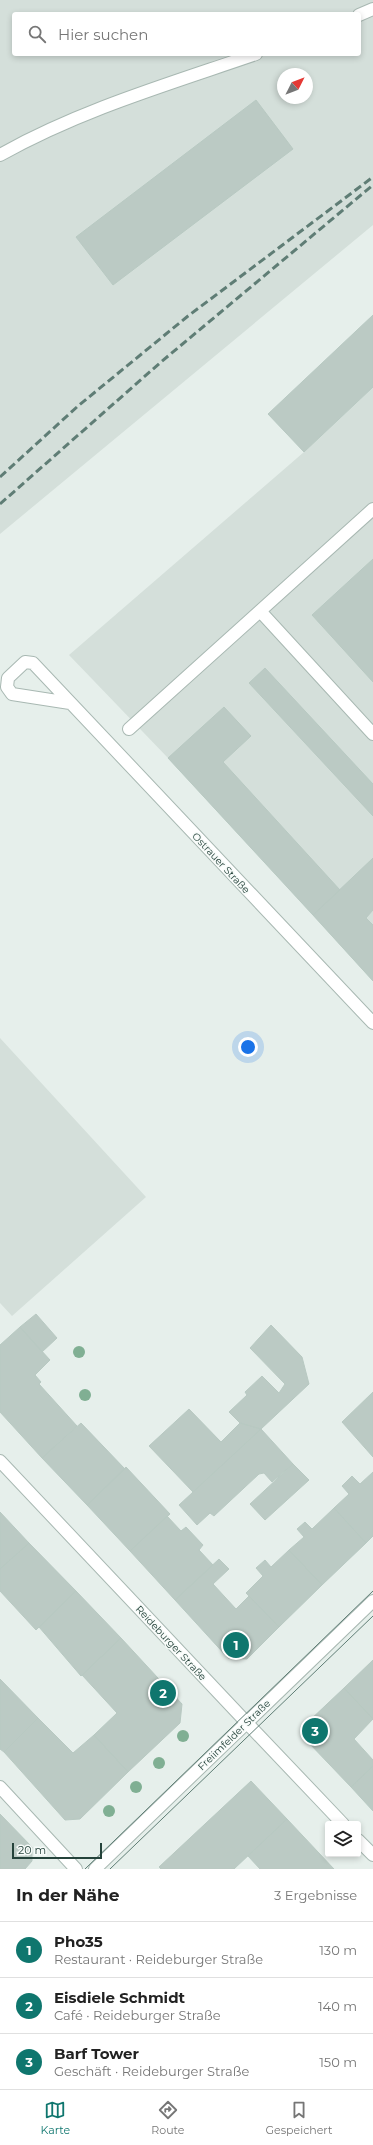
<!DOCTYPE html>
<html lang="de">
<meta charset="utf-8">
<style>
:root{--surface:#fff;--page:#f6f6f6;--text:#222;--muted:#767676;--line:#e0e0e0;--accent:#0f766e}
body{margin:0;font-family:Montserrat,sans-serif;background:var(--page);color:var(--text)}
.controls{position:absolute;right:12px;bottom:12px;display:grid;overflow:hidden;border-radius:4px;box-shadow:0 2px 6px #0003}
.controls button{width:36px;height:36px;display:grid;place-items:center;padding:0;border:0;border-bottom:1px solid var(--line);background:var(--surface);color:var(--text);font:20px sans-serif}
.compass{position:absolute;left:277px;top:68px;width:36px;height:36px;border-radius:50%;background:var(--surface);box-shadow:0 2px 6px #0003;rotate:48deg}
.scale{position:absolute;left:12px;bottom:10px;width:90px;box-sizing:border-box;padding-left:4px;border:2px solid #24423a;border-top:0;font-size:11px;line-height:14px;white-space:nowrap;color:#24423a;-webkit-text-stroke:3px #f7fbf9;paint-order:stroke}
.you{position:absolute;left:248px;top:1047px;width:14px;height:14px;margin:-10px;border:3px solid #fff;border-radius:50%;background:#1a73e8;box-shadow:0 0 0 6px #1a73e833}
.badge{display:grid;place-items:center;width:26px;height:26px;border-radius:50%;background:var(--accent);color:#fff;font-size:13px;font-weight:700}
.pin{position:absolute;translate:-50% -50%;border:2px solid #fff;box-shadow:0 1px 4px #0006}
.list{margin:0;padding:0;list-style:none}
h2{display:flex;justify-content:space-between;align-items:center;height:52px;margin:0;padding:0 16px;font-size:17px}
h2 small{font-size:13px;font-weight:400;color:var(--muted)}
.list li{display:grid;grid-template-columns:26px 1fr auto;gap:12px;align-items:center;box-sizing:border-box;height:56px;padding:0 16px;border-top:1px solid var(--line)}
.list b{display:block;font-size:15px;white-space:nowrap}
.list p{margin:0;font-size:13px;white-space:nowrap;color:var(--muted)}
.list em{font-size:13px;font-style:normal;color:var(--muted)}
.icon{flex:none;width:22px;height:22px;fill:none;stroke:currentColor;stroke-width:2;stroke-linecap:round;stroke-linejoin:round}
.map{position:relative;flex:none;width:373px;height:1869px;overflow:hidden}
.search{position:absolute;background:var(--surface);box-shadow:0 2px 6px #0003;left:12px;right:12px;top:12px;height:44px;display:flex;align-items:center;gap:10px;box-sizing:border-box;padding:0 14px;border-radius:4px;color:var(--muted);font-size:15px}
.sheet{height:220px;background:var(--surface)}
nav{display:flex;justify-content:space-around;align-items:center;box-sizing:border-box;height:56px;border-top:1px solid var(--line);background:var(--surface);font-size:11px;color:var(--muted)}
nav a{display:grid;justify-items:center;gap:2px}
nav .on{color:var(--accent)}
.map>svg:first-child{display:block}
.built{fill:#d4dfda;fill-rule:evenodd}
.building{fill:#bbcac4;stroke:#b8c9c2}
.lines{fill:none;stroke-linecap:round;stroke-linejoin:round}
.service-casing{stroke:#a8b8b2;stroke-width:14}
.minor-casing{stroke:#a8b8b2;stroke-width:14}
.tertiary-casing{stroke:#a8b8b2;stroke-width:14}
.service{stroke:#fff;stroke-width:12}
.minor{stroke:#fff;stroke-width:12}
.tertiary{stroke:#fff;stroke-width:12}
.tram{stroke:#5f7d75;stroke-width:1}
.rail{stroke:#5f7d75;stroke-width:3;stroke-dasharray:8 4;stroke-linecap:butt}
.tree{fill:#80af93}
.labels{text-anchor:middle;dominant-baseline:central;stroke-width:3;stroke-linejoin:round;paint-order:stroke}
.street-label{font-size:10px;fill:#24423a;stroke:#f7fbf9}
</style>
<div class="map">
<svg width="373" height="1869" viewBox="0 0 373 1869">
<rect width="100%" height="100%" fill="#e6efeb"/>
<!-- built -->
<path class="built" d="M 0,0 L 373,0 L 373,225 L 0,534 ZM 14,14 L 359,14 L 359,54 L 14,54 ZM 283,74 L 307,74 L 307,98 L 283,98 Z
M 373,387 L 373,981 L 168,758 L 69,655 L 304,452 Z
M 0,1038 L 146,1197 L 12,1316 L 0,1303 Z"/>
<!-- building -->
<path class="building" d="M 256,100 L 293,149 L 113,285 L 76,237 Z
M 373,315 L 373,387 L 304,452 L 268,414 Z
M 373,559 L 373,682 L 312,615 Z
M 265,668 L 373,784 L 373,816 L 249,683 Z
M 224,707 L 251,736 L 223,762 L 340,890 L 313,915 L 168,758 Z
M 373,858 L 373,910 L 366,918 L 373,925 L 373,981 L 313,915 Z
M 36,1314 L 57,1338 L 42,1352 L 20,1327 Z
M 271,1325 L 302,1357 L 309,1384 L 261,1429 L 240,1423 L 229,1412 L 247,1395 L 245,1392 L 262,1376 L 279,1393 L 285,1384 L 250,1348 Z
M 20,1327 L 50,1360 L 35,1375 L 41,1382 L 39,1384 L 77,1426 L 42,1458 L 0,1412 L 0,1345 Z
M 373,1392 L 373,1457 L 342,1422 Z
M 189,1409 L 221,1442 L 240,1423 L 261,1429 L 193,1492 L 149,1446 Z
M 81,1423 L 125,1469 L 87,1505 L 42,1458 Z
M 261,1429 L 293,1464 L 272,1482 L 264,1473 L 259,1474 L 214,1516 L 210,1513 L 197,1525 L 179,1505 Z
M 293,1464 L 309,1480 L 265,1520 L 250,1504 Z
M 126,1467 L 170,1514 L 130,1551 L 87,1505 Z
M 373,1472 L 373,1536 L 366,1543 L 334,1508 L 349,1494 L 342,1486 L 352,1476 L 360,1484 Z
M 334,1508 L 366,1543 L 322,1585 L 289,1550 L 304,1537 L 297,1529 L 305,1522 L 312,1529 Z
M 0,1512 L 29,1543 L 0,1569 Z
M 167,1516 L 181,1531 L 186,1527 L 203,1545 L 199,1550 L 213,1565 L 175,1600 L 130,1551 Z
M 29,1543 L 76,1591 L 36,1630 L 0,1591 L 0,1569 Z
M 289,1550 L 322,1585 L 279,1627 L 246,1593 L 263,1576 L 256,1568 L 265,1560 L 271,1567 Z
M 219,1559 L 229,1569 L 213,1584 L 236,1609 L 249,1596 L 279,1627 L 247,1659 L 228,1658 L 175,1600 Z
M 76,1591 L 121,1638 L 81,1676 L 39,1627 Z
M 121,1638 L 182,1704 L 180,1723 L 128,1772 L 94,1735 L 117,1713 L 82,1675 Z
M 373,1660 L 373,1719 L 344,1688 Z
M 0,1679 L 38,1718 L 4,1752 L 0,1749 Z
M 344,1688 L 373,1719 L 354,1739 L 373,1760 L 373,1766 L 351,1787 L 308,1742 L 308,1722 Z
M 38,1718 L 73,1753 L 94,1735 L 128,1772 L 80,1819 L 65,1820 L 4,1752 Z
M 373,1766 L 373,1811 L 351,1787 Z
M 251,1781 L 287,1819 L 234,1869 L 161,1869 L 159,1867 Z
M 0,1814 L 32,1847 L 32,1861 L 25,1869 L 0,1869 Z
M 287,1819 L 334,1869 L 260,1869 L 248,1856 Z"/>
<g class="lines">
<!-- service casing -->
<g class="service-casing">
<path id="service" d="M 359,15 L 373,9
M 0,155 C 80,110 169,84 256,54
M 373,509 L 260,611 L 373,734
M 129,729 L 260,611"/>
</g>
<!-- minor casing -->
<g class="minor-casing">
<path id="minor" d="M 70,703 L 12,694 L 7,687 L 8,678 L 25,662 L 33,663 L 373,1023
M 0,1461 L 247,1723
M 0,1787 L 76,1869"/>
</g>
<!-- tertiary casing -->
<g class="tertiary-casing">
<path id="tertiary" d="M 247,1723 L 343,1824
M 358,1840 L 373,1855
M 95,1869 L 373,1601"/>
</g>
<!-- service -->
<use href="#service" class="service"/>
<!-- minor -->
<use href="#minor" class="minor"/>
<!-- tertiary -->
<use href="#tertiary" class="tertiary"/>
<!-- tram -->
<path class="tram" d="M 85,1869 L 373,1591
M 110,1869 L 373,1616"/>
<!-- rail -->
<path class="rail" d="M 0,477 L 78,406 L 188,316 L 373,177
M 0,504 L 161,362 L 373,185"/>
</g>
<!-- trees -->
<g class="tree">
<circle cx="79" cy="1352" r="6"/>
<circle cx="85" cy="1395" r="6"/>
<circle cx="183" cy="1736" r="6"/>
<circle cx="159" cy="1763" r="6"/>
<circle cx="136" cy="1787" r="6"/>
<circle cx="109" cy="1811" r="6"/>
</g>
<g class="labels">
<!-- street labels -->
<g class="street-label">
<text transform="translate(221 863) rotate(47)">Ostrauer Straße</text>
<text transform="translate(171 1643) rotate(47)">Reideburger Straße</text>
<text transform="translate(234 1735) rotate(-44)">Freiimfelder Straße</text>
</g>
</g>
</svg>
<div class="controls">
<button><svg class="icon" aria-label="layers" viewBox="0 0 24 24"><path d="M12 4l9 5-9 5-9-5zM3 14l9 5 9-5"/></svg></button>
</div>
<svg class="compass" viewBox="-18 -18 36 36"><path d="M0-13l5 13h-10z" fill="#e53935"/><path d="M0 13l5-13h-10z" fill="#767676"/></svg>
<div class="scale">20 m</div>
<div class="you"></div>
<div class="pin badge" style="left:236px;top:1645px">1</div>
<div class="pin badge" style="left:163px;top:1693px">2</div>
<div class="pin badge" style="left:315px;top:1731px">3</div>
<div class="search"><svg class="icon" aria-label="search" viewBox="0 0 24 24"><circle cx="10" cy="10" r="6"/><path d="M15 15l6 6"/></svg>Hier suchen</div>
</div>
<section class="sheet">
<h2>In der Nähe<small>3 Ergebnisse</small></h2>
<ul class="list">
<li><span class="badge">1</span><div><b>Pho35</b><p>Restaurant · Reideburger Straße</p></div><em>130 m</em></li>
<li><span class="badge">2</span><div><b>Eisdiele Schmidt</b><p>Café · Reideburger Straße</p></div><em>140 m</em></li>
<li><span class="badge">3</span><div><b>Barf Tower</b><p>Geschäft · Reideburger Straße</p></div><em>150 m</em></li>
</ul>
</section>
<nav>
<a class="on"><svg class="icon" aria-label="map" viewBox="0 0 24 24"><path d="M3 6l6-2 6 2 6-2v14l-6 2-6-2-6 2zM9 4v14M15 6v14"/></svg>Karte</a>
<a><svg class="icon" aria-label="directions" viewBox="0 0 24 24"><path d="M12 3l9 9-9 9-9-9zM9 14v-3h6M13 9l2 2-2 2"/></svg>Route</a>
<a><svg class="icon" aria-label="saved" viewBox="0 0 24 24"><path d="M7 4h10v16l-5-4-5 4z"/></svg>Gespeichert</a>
</nav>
